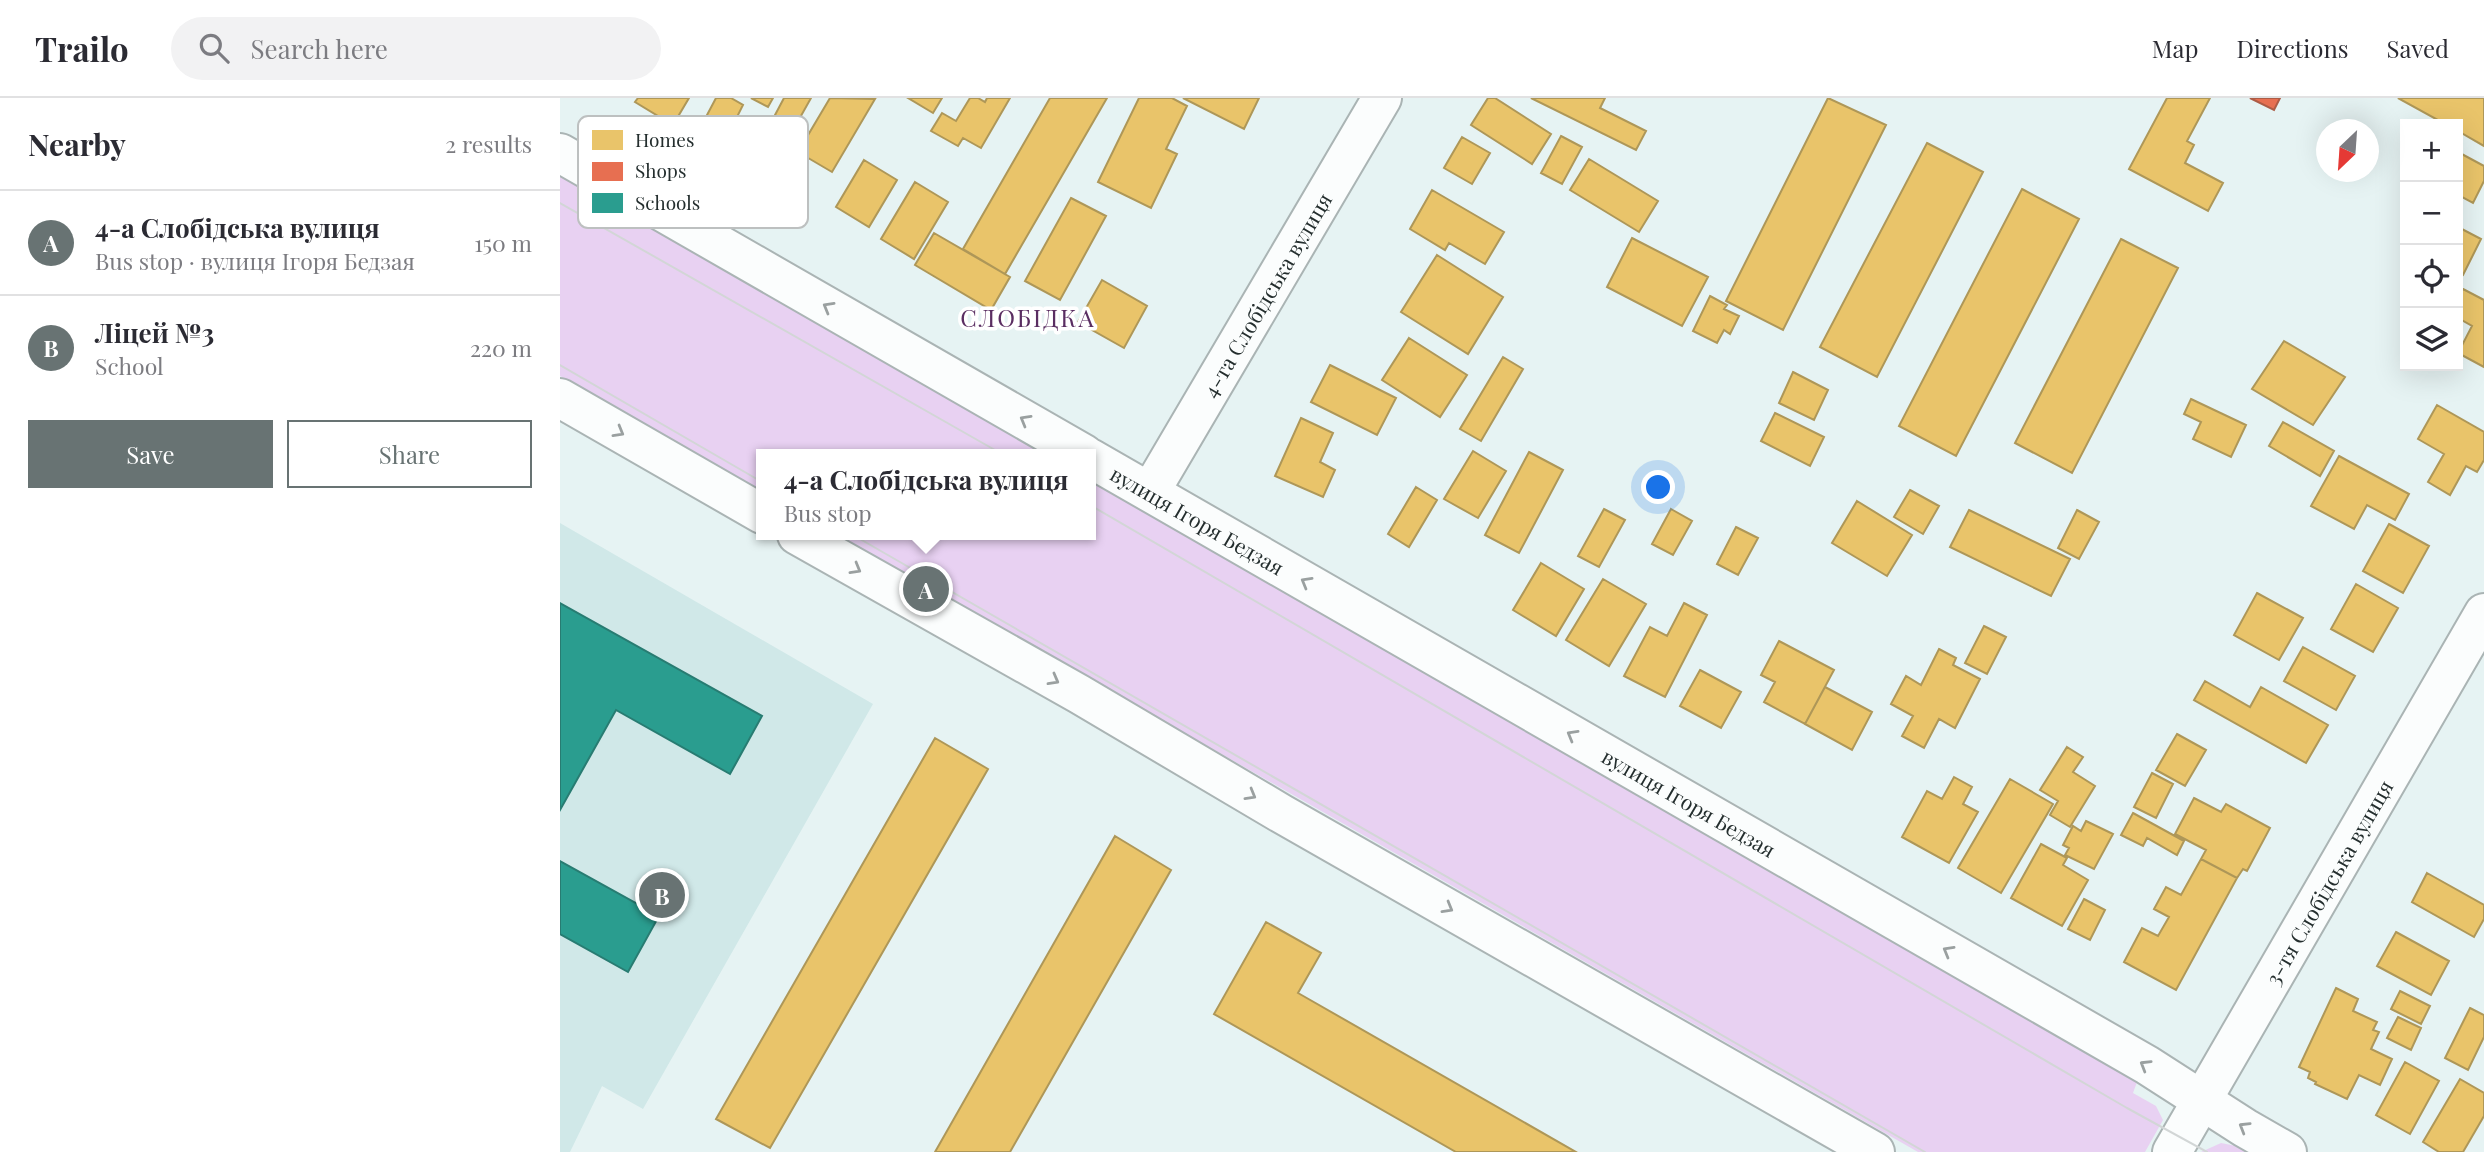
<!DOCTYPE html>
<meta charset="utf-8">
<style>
:root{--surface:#fff;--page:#f2f2f3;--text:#2b2b33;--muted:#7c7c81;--line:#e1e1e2;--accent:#687373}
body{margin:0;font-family:"Playfair Display",serif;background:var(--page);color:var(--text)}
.controls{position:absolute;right:21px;top:21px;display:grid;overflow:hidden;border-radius:0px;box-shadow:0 7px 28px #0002}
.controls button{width:63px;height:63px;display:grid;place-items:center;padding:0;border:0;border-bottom:2px solid var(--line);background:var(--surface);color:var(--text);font:35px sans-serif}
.compass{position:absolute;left:1756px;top:21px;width:63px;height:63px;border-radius:50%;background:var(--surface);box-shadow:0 7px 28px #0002;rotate:205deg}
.you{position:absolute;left:1099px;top:390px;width:24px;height:24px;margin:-18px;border:5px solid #fff;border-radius:50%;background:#1a73e8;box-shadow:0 0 0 10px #1a73e833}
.badge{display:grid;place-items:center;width:46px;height:46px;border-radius:50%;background:var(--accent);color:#fff;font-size:23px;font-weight:700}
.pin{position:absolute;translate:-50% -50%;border:4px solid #fff;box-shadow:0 2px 7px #0006}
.popup{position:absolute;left:196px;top:351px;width:340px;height:91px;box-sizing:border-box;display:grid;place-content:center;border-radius:0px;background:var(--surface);filter:drop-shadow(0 2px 5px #0005);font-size:23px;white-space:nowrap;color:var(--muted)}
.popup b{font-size:26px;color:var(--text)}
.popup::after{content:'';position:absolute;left:50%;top:100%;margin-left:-14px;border:14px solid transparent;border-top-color:var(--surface)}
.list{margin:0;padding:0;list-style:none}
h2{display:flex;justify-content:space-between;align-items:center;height:91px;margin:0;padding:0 28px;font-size:30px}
h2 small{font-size:23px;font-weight:400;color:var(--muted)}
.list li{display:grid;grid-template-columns:46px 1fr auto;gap:21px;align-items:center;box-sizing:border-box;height:105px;padding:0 28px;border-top:2px solid var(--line)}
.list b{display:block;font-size:26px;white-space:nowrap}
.list p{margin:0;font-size:23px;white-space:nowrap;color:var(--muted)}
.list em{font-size:23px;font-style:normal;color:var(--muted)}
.actions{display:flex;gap:14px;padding:21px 28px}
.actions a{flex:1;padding:16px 0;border:2px solid var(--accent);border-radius:0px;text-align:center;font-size:24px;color:var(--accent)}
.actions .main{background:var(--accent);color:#fff}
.icon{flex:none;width:38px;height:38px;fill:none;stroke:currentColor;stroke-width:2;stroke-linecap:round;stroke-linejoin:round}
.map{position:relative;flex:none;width:1924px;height:1054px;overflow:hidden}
header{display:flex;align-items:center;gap:42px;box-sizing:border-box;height:98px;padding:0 35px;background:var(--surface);border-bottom:2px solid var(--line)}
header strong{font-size:33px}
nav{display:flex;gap:38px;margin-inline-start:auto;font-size:24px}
.search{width:490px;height:63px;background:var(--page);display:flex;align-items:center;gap:18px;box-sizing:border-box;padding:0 24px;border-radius:38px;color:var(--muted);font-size:26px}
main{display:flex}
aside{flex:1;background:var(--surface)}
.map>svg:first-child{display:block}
.built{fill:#d0e8e8}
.green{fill:#e8d1f2}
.homes{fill:#e9c46a;stroke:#ae9758;stroke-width:2}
.shops{fill:#e76f51;stroke:#ac5c46;stroke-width:2}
.schools{fill:#2a9d8f;stroke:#287c72;stroke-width:2}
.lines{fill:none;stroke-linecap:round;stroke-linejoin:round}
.minor-casing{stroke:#aab4b4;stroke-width:42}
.minor{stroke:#fbfdfd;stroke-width:38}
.tram{stroke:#d2d6d6;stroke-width:2}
.oneway{stroke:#9aa0a0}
.labels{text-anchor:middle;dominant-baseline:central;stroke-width:7;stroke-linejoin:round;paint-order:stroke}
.street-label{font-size:21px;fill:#242e2e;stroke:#fff}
.quarter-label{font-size:24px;letter-spacing:2px;fill:#5a2e62;stroke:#fff}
.key{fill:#fff;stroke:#bdc0c0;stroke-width:2}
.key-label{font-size:19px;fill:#242e2e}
</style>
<header>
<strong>Trailo</strong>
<div class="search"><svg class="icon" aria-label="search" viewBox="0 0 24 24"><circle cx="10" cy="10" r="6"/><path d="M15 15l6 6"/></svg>Search here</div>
<nav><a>Map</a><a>Directions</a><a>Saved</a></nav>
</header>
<main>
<aside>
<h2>Nearby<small>2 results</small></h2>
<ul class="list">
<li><span class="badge">A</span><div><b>4-а Слобідська вулиця</b><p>Bus stop · вулиця Ігоря Бедзая</p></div><em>150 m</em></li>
<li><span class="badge">B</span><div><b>Ліцей №3</b><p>School</p></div><em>220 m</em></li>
</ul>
<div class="actions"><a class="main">Save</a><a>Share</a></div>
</aside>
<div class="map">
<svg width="1924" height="1054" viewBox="0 0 1924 1054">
<rect width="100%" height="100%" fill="#e6f3f3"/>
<!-- built -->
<path class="built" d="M 0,425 L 313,606 L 83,1011 L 42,988 L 10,1054 L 0,1054 Z"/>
<!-- green -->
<path class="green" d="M 0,74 L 489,356 L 202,356 L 201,393 L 0,278 Z
M 531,380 L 1577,984 L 1573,995 L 1596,1008 L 1603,1022 L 1585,1054 L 1358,1054 L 278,437 L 530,437 Z
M 1661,1045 L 1681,1049 L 1689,1054 L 1641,1054 Z"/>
<!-- homes -->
<path class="homes" d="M 78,0 L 129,0 L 113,27 L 75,4 Z
M 156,0 L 171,0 L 183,7 L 163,47 L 138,34 Z
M 191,0 L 213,0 L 208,9 Z
M 224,0 L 251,0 L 209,75 L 176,56 L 192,26 L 206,34 Z
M 270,0 L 315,1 L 272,74 L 238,54 Z
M 348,0 L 382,0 L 373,15 Z
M 410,0 L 418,0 L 425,4 L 427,0 L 450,0 L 421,50 L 403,40 L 398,48 L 371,33 L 382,15 L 396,23 Z
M 490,0 L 547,0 L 445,176 L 403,151 Z
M 579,0 L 612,0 L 627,8 L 606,51 L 617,56 L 591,110 L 538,84 Z
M 623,0 L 699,0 L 684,31 Z
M 928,0 L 935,0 L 991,36 L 972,66 L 911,27 Z
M 971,0 L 1045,0 L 1040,10 L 1086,33 L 1076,52 Z
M 1268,0 L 1326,27 L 1223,232 L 1166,203 Z
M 1607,0 L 1650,0 L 1627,43 L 1634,47 L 1625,65 L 1663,85 L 1648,113 L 1569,71 Z
M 1838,0 L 1924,0 L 1924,48 L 1898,33 L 1898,26 L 1885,26 Z
M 1001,38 L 1022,49 L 1002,86 L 981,75 Z
M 902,39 L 930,55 L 912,86 L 884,70 Z
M 1367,45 L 1423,74 L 1317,279 L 1260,249 Z
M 1898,54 L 1924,68 L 1924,83 L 1913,105 L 1898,97 Z
M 1029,61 L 1098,103 L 1079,134 L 1010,92 Z
M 304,62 L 337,82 L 309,129 L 276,109 Z
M 355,84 L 388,104 L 354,161 L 321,141 Z
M 1462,91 L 1519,121 L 1396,358 L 1339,328 Z
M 872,92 L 944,134 L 925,166 L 889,145 L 885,152 L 850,131 Z
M 511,100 L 546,118 L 500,202 L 465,183 Z
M 1898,129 L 1921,141 L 1903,177 L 1898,175 Z
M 374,135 L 450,179 L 431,212 L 355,167 Z
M 1072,140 L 1148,179 L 1122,228 L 1047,189 Z
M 1561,141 L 1618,170 L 1512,375 L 1455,345 Z
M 877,157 L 943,199 L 908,256 L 841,214 Z
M 542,182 L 587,208 L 564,250 L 518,224 Z
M 1903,191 L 1924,202 L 1924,269 L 1898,255 L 1912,228 L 1898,220 L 1898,201 Z
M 1150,198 L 1167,207 L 1164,211 L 1179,218 L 1170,236 L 1164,232 L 1157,245 L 1133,233 Z
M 849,240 L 907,277 L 880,319 L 822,282 Z
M 1724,243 L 1785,279 L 1753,327 L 1692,291 Z
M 943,259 L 963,271 L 921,343 L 900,331 Z
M 770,267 L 836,300 L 817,337 L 751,304 Z
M 1233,274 L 1268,292 L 1254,322 L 1219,305 Z
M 1631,301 L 1686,327 L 1671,359 L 1633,341 L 1641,324 L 1624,316 Z
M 1877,307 L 1924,334 L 1924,362 L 1917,374 L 1906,368 L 1890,397 L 1868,384 L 1884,356 L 1858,341 Z
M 1215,315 L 1264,339 L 1250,368 L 1201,343 Z
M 741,320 L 773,335 L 760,364 L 775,372 L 763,399 L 715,378 Z
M 1723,324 L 1774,353 L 1760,378 L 1709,348 Z
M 913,353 L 946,373 L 918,420 L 884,401 Z
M 969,354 L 1003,372 L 959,455 L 925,437 Z
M 1779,358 L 1849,396 L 1835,422 L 1807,407 L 1794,431 L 1751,408 Z
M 856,389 L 877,402 L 849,449 L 828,436 Z
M 1350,392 L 1379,408 L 1363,436 L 1334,419 Z
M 1297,403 L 1352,437 L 1327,478 L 1272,445 Z
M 1044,411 L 1065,422 L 1039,469 L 1018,458 Z
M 1111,411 L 1132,423 L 1113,457 L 1092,446 Z
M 1409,412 L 1510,461 L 1491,498 L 1390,449 Z
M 1517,412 L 1539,424 L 1519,461 L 1498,450 Z
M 1829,426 L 1869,448 L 1843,495 L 1803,473 Z
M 1176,429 L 1198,440 L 1178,477 L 1157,466 Z
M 981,465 L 1024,491 L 996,538 L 953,512 Z
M 1043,481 L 1086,506 L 1049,568 L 1006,542 Z
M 1796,486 L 1838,510 L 1813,554 L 1771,531 Z
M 1697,495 L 1743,520 L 1719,562 L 1674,537 Z
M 1124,505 L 1147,517 L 1105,599 L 1064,578 L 1090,529 L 1107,538 Z
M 1424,528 L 1446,539 L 1427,576 L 1405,565 Z
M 1219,543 L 1274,572 L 1245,626 L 1204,604 L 1215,584 L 1201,577 Z
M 1743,549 L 1795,578 L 1776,612 L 1724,583 Z
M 1379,551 L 1396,560 L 1393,567 L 1420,581 L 1395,630 L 1379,621 L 1364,650 L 1342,638 L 1353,618 L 1331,606 L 1346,578 L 1361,587 Z
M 1140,572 L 1181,594 L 1161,630 L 1120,608 Z
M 1645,583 L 1690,609 L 1701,589 L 1768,627 L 1746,665 L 1634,602 Z
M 1265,589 L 1312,614 L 1292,652 L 1245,626 Z
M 1617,636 L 1646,652 L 1625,688 L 1596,672 Z
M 375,640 L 428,671 L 210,1050 L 156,1021 Z
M 1507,649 L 1523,659 L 1513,674 L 1535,688 L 1510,729 L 1490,717 L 1498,703 L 1480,692 Z
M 1592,675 L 1613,686 L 1596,720 L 1574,709 Z
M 1394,679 L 1412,689 L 1403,706 L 1418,714 L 1389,765 L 1342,739 L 1367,693 L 1382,701 Z
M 1450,681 L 1493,706 L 1441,795 L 1398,770 Z
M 1634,700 L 1661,714 L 1666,706 L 1710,730 L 1687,773 L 1683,771 L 1677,780 L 1641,761 L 1646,752 L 1615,736 Z
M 1573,715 L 1624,743 L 1617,757 L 1587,740 L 1583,748 L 1561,737 Z
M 1526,723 L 1553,736 L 1534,771 L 1505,757 L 1509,750 L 1503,747 L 1513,728 L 1521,733 Z
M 555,738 L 611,772 L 450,1054 L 375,1054 Z
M 1481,746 L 1507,760 L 1503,767 L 1528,782 L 1502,828 L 1451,800 Z
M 1641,761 L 1677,780 L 1616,892 L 1564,864 L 1582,830 L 1598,838 L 1609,819 L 1594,811 L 1606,789 L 1621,797 Z
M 1867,775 L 1924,807 L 1924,821 L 1914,839 L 1852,804 Z
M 1524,801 L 1545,812 L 1530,842 L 1508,831 Z
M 706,824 L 761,855 L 738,895 L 1016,1054 L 896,1054 L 654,916 Z
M 1836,834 L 1889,863 L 1871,897 L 1817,868 Z
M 1776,890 L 1798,901 L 1793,913 L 1817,924 L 1813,932 L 1819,934 L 1811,951 L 1832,961 L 1820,987 L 1799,977 L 1787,1001 L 1755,986 L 1756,984 L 1748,980 L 1750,974 L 1739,969 Z
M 1840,893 L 1870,908 L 1861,926 L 1831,911 Z
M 1910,910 L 1924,917 L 1924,939 L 1908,972 L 1885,960 Z
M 1838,919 L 1861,930 L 1851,952 L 1827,940 Z
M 1845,964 L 1879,983 L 1850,1036 L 1816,1017 Z
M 1900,981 L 1924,995 L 1924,1018 L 1903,1054 L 1879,1054 L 1863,1044 Z"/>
<!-- shops -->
<path class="shops" d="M 1690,0 L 1720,0 L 1714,12 Z"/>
<!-- schools -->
<path class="schools" d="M 0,505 L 202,618 L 170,676 L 56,612 L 0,712 Z
M 0,763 L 99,818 L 68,874 L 0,836 Z"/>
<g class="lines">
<!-- minor casing -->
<g class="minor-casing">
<g id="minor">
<path d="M 0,55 L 524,356"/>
<path d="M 0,300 L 202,416"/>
<path id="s1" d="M 530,360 L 1587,967 L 1685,1030 L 1727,1054"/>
<path id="s2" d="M 590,394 L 822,0"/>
<path d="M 237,437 L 519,596 L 722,716 L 1315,1054"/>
<path id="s3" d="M 1612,1054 L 1924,515"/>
</g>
</g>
<!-- minor -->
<use href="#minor" class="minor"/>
<!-- tram -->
<path class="tram" d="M 0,105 L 442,356
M 0,267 L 202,384
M 530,407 L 1567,1010 L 1647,1054
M 293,437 L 1365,1054"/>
</g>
<!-- one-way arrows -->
<defs><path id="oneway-chevron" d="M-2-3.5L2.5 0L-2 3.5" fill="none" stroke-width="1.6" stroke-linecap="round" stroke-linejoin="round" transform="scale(1.75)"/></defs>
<g class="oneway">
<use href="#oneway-chevron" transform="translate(268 209) rotate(-150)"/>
<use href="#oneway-chevron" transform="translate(465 322) rotate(-150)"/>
<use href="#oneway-chevron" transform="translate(59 334) rotate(30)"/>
<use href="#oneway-chevron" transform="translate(296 471) rotate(30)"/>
<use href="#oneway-chevron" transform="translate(746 484) rotate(-150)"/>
<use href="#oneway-chevron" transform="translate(494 582) rotate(29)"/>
<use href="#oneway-chevron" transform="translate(1012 637) rotate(-150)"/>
<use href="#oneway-chevron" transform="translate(691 697) rotate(30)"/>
<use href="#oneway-chevron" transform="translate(888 810) rotate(30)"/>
<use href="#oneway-chevron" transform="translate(1388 853) rotate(-150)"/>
<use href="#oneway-chevron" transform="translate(1585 967) rotate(-149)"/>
<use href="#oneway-chevron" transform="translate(1684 1029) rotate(-149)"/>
</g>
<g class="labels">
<!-- street labels -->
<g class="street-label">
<text stroke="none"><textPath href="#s2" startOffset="229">4-та Слобідська вулиця</textPath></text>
<text stroke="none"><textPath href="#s1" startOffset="124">вулиця Ігоря Бедзая</textPath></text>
<text stroke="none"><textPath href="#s1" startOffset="691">вулиця Ігоря Бедзая</textPath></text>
<text stroke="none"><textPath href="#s3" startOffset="312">3-тя Слобідська вулиця</textPath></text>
</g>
<!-- quarter labels -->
<g class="quarter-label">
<text x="468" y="219">СЛОБІДКА</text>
</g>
</g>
<!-- legend -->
<rect x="18" y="18" width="230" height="112" rx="10" class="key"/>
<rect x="32" y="32" width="31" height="20" fill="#e9c46a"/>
<rect x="32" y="64" width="31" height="19" fill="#e76f51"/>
<rect x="32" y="95" width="31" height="20" fill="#2a9d8f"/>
<g class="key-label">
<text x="75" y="49">Homes</text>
<text x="75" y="80">Shops</text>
<text x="75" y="112">Schools</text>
</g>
</svg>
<div class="controls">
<button>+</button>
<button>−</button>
<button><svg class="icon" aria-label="locate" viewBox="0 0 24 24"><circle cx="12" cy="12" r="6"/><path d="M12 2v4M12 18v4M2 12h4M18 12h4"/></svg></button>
<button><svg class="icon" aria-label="layers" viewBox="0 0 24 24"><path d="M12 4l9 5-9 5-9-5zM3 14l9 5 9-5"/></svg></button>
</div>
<svg class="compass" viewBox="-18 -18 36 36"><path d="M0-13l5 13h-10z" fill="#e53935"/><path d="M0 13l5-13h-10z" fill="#7c7c81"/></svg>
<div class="you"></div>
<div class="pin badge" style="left:366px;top:491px">A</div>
<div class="popup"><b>4-а Слобідська вулиця</b>Bus stop</div>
<div class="pin badge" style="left:102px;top:797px">B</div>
</div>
</main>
